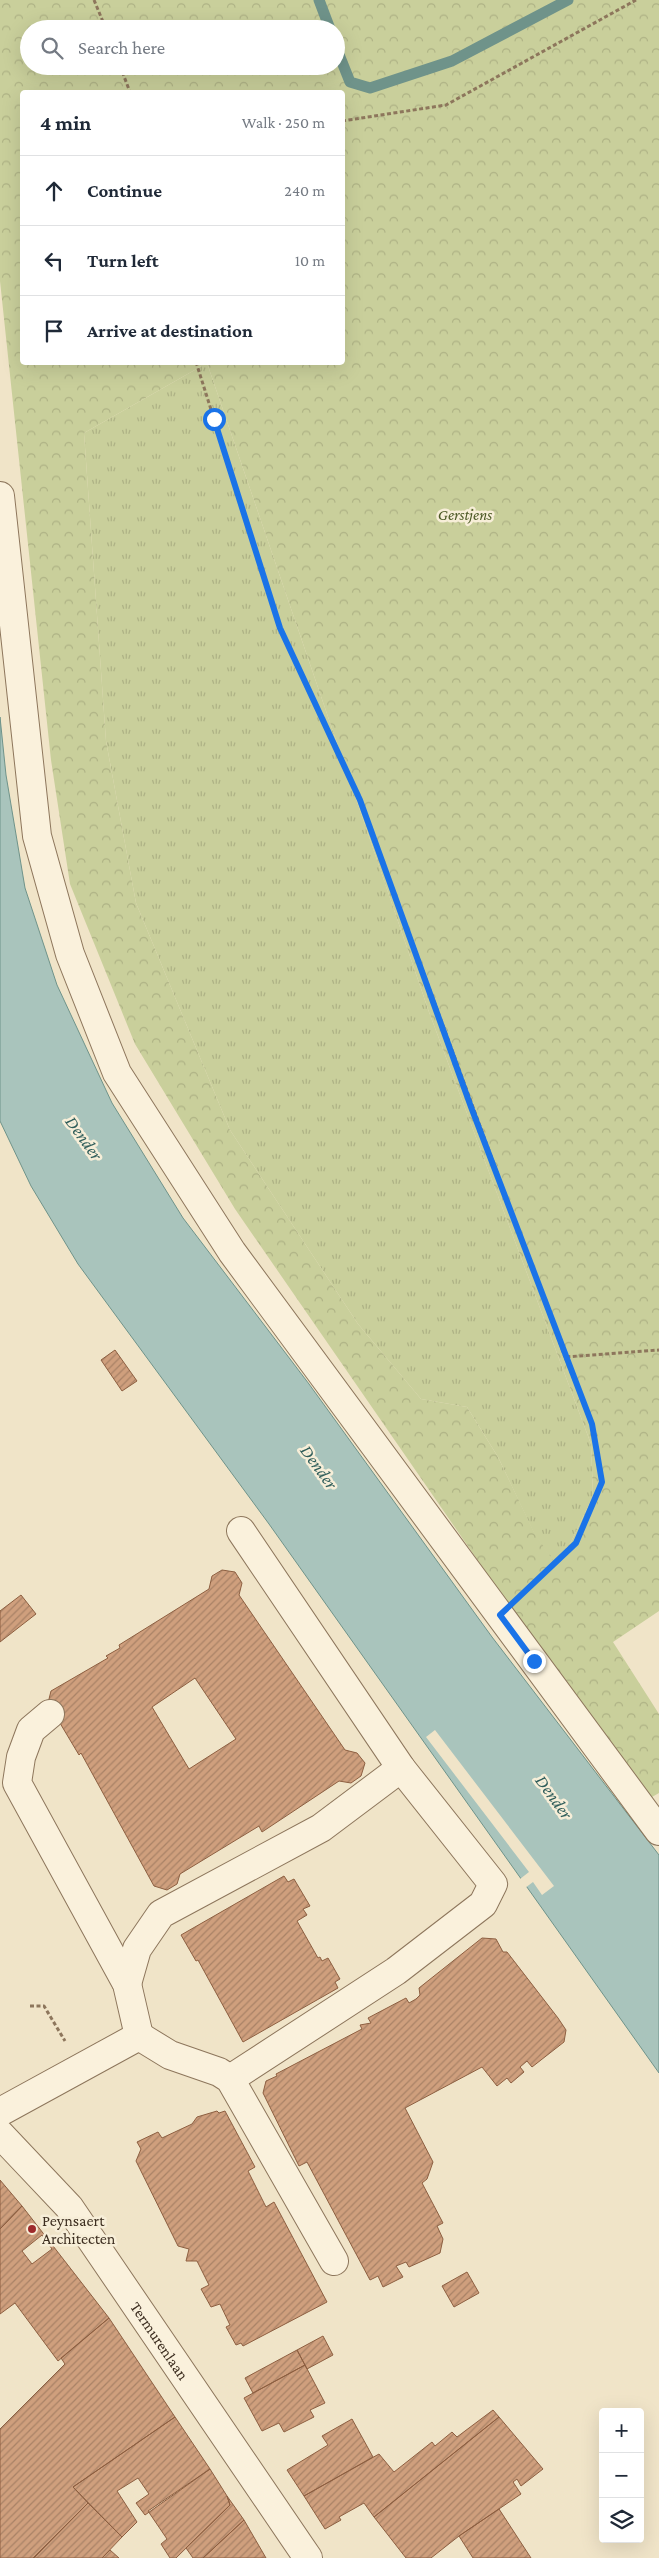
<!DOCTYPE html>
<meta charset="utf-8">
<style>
:root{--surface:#fff;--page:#f6f6f7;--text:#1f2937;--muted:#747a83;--line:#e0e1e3}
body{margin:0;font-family:"Crimson Pro",serif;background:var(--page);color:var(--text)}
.controls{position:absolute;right:15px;bottom:15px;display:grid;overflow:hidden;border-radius:5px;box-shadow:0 5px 20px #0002}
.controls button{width:45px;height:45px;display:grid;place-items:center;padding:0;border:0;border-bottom:1px solid var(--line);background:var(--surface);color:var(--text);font:25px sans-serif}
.stop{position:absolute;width:15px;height:15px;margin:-11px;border:4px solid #1a73e8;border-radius:50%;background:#fff}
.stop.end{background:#1a73e8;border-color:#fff;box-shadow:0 1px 5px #0008}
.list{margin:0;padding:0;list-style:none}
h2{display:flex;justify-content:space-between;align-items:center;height:65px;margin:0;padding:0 20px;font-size:21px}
h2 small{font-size:16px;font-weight:400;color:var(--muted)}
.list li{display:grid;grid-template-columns:32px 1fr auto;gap:15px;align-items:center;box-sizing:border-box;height:70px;padding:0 20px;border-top:1px solid var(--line)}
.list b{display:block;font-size:19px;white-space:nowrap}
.list em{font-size:16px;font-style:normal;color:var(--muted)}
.icon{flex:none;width:28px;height:28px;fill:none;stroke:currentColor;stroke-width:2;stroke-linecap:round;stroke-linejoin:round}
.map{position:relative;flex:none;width:659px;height:2558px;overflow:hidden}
.search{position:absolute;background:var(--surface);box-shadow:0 5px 20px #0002;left:20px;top:20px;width:325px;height:55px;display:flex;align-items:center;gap:12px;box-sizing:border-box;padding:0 18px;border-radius:28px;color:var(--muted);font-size:19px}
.panel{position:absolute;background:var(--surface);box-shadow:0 5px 20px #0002;left:20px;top:90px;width:325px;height:275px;border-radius:5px}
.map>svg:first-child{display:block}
.grass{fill:url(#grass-tufts)}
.forest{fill:url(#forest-crowns);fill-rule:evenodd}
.water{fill:#a9c4bc;stroke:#6f938a}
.pier{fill:#f0e4c8}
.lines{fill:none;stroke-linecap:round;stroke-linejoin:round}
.stream{stroke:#6f938a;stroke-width:11}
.building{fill:url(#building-hatch);stroke:#8d5f41;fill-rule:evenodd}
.minor-casing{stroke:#8d765c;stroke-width:30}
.path{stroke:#8d765c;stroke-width:3;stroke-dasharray:4 2.5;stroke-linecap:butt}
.minor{stroke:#faf1dc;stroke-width:28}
.route{stroke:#1a73e8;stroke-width:6}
.poi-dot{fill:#9e2a2b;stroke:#f7eed8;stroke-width:2}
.labels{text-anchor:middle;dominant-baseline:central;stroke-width:5;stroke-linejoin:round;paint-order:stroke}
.park-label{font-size:16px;font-style:italic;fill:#4d5a26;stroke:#f7eed8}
.poi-label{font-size:16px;fill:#3d2e20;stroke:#f7eed8;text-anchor:start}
.street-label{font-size:16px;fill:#3d2e20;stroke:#f7eed8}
.water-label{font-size:18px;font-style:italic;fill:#2f5d5a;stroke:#f7eed8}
</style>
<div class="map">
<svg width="659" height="2558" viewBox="0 0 659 2558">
<defs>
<pattern id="grass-tufts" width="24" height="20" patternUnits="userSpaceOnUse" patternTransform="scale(1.25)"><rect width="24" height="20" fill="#c9cf9b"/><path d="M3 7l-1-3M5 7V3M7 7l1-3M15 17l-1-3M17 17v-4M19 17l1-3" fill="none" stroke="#aeb285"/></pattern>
<pattern id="forest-crowns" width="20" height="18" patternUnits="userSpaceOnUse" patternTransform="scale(1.25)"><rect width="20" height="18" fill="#c9cf9b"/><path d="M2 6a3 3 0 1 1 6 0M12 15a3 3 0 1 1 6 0" fill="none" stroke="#aeb285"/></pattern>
<pattern id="building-hatch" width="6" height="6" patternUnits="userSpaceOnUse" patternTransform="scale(1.25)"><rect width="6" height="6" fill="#cf9f7d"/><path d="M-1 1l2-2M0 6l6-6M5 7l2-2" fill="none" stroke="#a98266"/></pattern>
</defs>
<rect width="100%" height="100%" fill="#f0e4c8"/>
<!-- grass -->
<path class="grass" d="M 207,363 L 429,1012 L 591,1444 L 593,1496 L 571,1542 L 554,1563 L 534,1533 L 498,1457 L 467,1407 L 421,1399 L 358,1324 L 230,1130 L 136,903 L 106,741 L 84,433 Z"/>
<!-- forest -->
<path class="forest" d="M 0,0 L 659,0 L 659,1611 L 613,1642 L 659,1714 L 659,1793 L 652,1797 L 512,1610 L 235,1209 L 135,1044 L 70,884 L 51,760 L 0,281 ZM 29,29 L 336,29 L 336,66 L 29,66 ZM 22,92 L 342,92 L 342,362 L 22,362 ZM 207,363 L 429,1012 L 591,1444 L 593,1496 L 571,1542 L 554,1562 L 534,1532 L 498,1457 L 467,1407 L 421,1399 L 358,1324 L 230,1130 L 136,903 L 106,741 L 84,433 Z"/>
<!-- water -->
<path class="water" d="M 0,717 L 6,775 L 25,888 L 57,985 L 112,1103 L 183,1218 L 309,1384 L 492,1637 L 659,1855 L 659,2073 L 269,1524 L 78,1264 L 31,1186 L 0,1121 Z"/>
<!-- pier -->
<path class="pier" d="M 435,1730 L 554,1886 L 542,1895 L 533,1882 L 525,1888 L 520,1879 L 529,1872 L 426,1737 Z"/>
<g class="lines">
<!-- stream -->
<path class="stream" d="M 319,0 L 330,29
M 336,47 L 350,82 L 370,88 L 452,61 L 568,0"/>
</g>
<!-- building -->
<path class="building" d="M 115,1350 L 137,1381 L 122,1391 L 101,1360 Z
M 222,1570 L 235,1572 L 242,1583 L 239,1595 L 345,1750 L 357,1753 L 365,1763 L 361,1776 L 351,1783 L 339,1781 L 262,1832 L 259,1826 L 180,1874 L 177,1884 L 167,1890 L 154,1886 L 81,1753 L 79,1755 L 48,1703 L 51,1691 L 108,1658 L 106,1656 L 120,1648 L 119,1645 L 209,1589 L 212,1576 ZM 195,1678 L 236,1739 L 189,1769 L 152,1707 Z
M 21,1595 L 36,1614 L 0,1642 L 0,1611 Z
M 284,1876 L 288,1882 L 294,1879 L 310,1906 L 303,1909 L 307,1915 L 297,1921 L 318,1958 L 320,1957 L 322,1961 L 328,1958 L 340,1979 L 335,1982 L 338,1988 L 243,2042 L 198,1960 L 196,1961 L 181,1935 Z
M 482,1938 L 496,1939 L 503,1952 L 507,1952 L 558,2018 L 566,2030 L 564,2042 L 532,2067 L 527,2061 L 520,2067 L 524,2072 L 511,2083 L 507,2078 L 497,2086 L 482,2067 L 405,2108 L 433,2162 L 427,2179 L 422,2183 L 443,2223 L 437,2226 L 443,2239 L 440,2253 L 409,2267 L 406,2262 L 396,2266 L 403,2277 L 383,2287 L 378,2276 L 370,2280 L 307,2162 L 299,2166 L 263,2093 L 266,2081 L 277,2076 L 276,2074 L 362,2029 L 360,2025 L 371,2023 L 368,2018 L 406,1998 L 409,2003 L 416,1999 L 420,1995 L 419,1988 Z
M 217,2111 L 219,2113 L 225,2111 L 255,2167 L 248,2171 L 266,2207 L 274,2202 L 327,2302 L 243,2346 L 241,2343 L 236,2345 L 226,2327 L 230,2325 L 220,2304 L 211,2307 L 201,2289 L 209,2285 L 197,2261 L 186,2261 L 189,2249 L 178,2246 L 136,2161 L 141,2149 L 137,2142 L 158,2132 L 162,2138 L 192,2124 L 197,2117 Z
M 0,2180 L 22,2206 L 0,2229 Z
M 22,2206 L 109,2318 L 58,2361 L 15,2303 L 0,2314 L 0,2229 ZM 42,2235 L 52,2249 L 32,2264 L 22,2251 Z
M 467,2272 L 479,2293 L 454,2307 L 442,2286 Z
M 109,2318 L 175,2417 L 73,2487 L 88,2503 L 34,2558 L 0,2558 L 0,2429 L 65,2364 L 61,2358 Z
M 323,2336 L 333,2355 L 307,2369 L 297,2350 Z
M 297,2350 L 305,2365 L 253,2393 L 245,2378 Z
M 305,2365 L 325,2403 L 310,2410 L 314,2417 L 284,2432 L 279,2423 L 262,2431 L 244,2398 Z
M 493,2410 L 499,2417 L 374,2517 L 364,2503 L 339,2517 L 341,2520 L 325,2529 L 304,2496 L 379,2454 L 394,2472 L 432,2442 L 435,2446 L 452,2432 L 457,2437 Z
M 175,2417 L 210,2469 L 145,2515 L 136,2503 L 149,2494 L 138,2478 L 117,2491 L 137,2522 L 122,2537 L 73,2487 Z
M 499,2417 L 543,2469 L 521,2486 L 517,2479 L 513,2482 L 521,2494 L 459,2536 L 431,2558 L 406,2558 L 374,2517 Z
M 352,2419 L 373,2457 L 304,2496 L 287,2470 L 328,2445 L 322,2436 Z
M 210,2469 L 227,2496 L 230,2505 L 176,2558 L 170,2558 L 161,2544 L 167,2539 L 148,2511 Z
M 227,2496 L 244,2520 L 203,2558 L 193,2558 L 186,2548 L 230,2505 Z
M 88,2503 L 122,2537 L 102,2558 L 33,2558 Z
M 499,2509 L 531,2558 L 473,2558 L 459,2536 Z
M 244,2520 L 266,2558 L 203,2558 Z
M 110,2550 L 119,2558 L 102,2558 Z"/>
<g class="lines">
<!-- minor casing -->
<g class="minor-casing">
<g id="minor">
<path d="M 0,496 L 37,836 L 70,954 L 117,1073 L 232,1252 L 659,1831"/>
<path d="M 50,1714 L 31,1730 L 21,1757 L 17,1783 L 127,1984 L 139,2036"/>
<path d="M 127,1984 L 137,1949 L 161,1914 L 321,1828 L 401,1768"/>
<path d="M 230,2079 L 396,1971 L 483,1904 L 493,1884 L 401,1768 L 241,1531"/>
<path d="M 0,2112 L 139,2036 L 170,2055 L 219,2072 L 230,2079 L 334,2261"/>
<path id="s1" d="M 0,2134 L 69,2207 L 308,2558"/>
</g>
</g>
<!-- path -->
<path class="path" d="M 94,0 L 106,29
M 120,66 L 130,92
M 342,121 L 446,105 L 636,0
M 196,362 L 280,628 L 360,800 L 565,1357
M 522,1594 L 576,1543 L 602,1482 L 592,1424 L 565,1357 L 659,1350
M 30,2006 L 44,2006 L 65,2041"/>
<!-- minor -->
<use href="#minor" class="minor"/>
</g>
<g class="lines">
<!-- route -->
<path class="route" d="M 214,419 L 280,628 L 360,800 L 471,1107 L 592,1424 L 602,1482 L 576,1543 L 500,1615 L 534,1661"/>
</g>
<!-- markers -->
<circle class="poi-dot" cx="32" cy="2229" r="5"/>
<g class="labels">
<!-- park labels -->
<g class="park-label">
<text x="465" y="514">Gerstjens</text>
</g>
<!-- poi labels -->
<g class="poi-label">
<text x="42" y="2220">Peynsaert<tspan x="42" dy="18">Architecten</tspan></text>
</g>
<!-- street labels -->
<g class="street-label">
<text stroke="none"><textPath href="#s1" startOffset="262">Termurenlaan</textPath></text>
</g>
<!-- water labels -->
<g class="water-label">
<text transform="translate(84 1138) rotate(54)">Dender</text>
<text transform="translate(319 1467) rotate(54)">Dender</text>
<text transform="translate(554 1797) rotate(54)">Dender</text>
</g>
</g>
</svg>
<div class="controls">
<button>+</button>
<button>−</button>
<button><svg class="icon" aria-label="layers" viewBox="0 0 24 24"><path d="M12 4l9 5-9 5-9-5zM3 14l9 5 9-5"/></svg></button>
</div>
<div class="stop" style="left:214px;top:419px"></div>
<div class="stop end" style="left:534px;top:1661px"></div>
<div class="search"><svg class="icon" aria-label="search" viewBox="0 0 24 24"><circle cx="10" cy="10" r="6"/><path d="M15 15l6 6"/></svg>Search here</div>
<section class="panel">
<h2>4 min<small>Walk · 250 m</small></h2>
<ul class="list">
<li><svg class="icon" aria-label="ahead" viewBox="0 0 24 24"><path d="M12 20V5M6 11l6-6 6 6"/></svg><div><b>Continue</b></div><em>240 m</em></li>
<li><svg class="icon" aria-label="left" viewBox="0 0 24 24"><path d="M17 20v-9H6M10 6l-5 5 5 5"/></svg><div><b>Turn left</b></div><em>10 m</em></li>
<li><svg class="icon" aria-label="arrive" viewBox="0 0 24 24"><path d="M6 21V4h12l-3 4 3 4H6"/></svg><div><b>Arrive at destination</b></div></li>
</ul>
</section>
</div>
